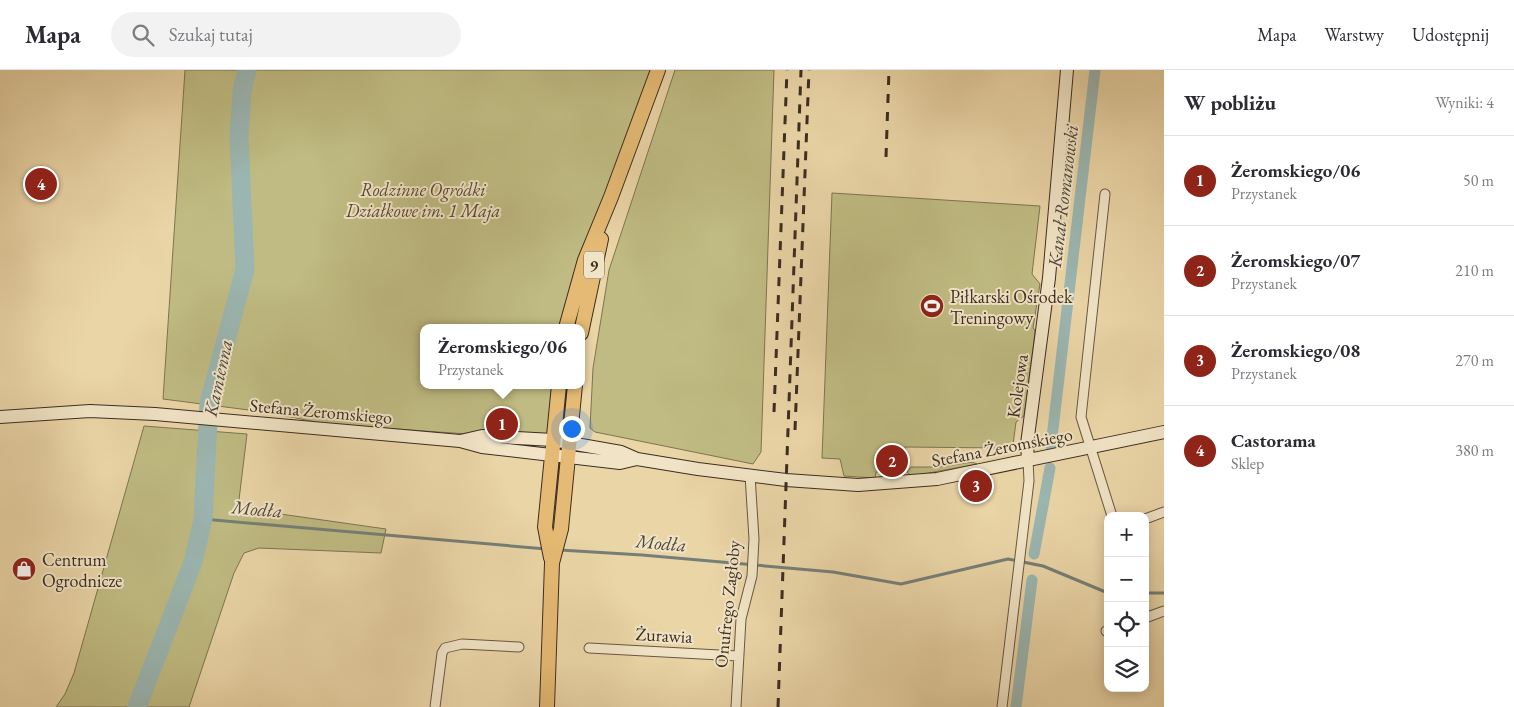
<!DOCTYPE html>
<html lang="pl">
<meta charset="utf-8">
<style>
:root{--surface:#fff;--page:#f2f2f3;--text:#2b2b33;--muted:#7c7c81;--line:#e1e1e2;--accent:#8f2418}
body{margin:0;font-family:"EB Garamond",serif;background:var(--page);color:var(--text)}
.controls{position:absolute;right:15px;bottom:15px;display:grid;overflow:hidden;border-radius:10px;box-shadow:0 2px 12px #0003}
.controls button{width:45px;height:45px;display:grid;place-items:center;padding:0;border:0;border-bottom:1px solid var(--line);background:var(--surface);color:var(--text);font:25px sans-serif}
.you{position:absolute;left:571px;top:358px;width:18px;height:18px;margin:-12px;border:4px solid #fff;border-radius:50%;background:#1a73e8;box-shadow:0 0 0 8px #1a73e833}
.badge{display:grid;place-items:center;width:32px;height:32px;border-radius:50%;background:var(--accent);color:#fff;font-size:16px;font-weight:700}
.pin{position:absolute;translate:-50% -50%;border:2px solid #fff;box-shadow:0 1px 5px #0006}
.popup{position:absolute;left:420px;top:254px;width:165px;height:65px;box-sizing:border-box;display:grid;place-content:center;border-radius:10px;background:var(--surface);filter:drop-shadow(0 1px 4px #0005);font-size:16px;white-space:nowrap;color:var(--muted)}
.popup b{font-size:19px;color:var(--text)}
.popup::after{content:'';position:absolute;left:50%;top:100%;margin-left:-10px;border:10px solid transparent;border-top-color:var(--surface)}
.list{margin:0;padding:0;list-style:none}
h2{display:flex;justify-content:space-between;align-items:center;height:65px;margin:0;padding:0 20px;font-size:21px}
h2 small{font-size:16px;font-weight:400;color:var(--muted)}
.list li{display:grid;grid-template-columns:32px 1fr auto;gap:15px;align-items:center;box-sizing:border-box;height:90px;padding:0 20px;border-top:1px solid var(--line)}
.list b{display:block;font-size:19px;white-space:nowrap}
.list p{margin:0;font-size:16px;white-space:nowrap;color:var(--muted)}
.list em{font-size:16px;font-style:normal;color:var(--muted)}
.icon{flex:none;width:28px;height:28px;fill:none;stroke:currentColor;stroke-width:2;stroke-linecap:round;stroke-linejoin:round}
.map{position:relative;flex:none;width:1164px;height:637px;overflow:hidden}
header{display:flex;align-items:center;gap:30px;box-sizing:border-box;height:70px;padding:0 25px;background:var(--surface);border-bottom:1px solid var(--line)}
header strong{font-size:24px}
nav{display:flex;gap:28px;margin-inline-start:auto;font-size:18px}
.search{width:350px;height:45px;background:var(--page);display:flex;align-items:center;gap:12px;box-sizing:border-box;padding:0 18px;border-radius:28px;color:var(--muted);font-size:19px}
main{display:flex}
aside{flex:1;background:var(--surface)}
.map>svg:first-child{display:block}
.green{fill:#bfbb82;stroke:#7e7452}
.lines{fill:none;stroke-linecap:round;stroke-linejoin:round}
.stream{stroke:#757f77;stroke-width:3}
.canal{stroke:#9bb6b1;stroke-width:11}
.river{stroke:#9bb6b1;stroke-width:19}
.street-casing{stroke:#685742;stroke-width:11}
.secondary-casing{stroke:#3c2d21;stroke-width:14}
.primary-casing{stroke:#3c2d21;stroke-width:16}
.street{stroke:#f1e4c6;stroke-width:9}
.secondary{stroke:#f1e4c6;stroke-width:12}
.primary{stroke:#e5ba74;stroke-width:14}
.rail{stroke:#3c2d21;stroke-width:3;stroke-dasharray:9 9;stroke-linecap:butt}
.labels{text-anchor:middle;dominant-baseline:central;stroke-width:4;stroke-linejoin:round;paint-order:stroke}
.shield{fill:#f1e4c6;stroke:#726452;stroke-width:1}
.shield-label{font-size:16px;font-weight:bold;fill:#3c2d21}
.park-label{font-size:18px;font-style:italic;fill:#564934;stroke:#f1e4c6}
.poi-label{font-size:18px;fill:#3c2d21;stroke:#f1e4c6;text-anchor:start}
.street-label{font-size:18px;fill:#3c2d21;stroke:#f1e4c6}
.water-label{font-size:19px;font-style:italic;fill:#4f483e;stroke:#f1e4c6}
</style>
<header>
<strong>Mapa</strong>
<div class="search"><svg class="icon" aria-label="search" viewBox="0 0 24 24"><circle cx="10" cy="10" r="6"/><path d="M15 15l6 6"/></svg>Szukaj tutaj</div>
<nav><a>Mapa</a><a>Warstwy</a><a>Udostępnij</a></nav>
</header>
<main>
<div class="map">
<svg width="1164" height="637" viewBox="0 0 1164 637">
<rect width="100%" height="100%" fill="#ead5a7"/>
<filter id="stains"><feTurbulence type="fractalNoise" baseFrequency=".004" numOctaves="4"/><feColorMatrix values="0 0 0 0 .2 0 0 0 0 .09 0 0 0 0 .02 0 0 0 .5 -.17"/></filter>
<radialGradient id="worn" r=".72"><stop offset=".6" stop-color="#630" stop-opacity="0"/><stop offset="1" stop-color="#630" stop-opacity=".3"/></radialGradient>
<!-- green -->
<path class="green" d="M 185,0 L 658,0 L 566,258 L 423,258 L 423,315 L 559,315 L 553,370 L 325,354 L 272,343 L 163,329 Z
M 675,0 L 774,0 L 761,382 L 753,394 L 595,362 L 590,358 L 593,298 L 609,200 Z
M 832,123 L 1040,136 L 1032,204 L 1040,214 L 1033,258 L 1035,260 L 1034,271 L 1024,346 L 1016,352 L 1013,375 L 1001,378 L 905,377 L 905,381 L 888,392 L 889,395 L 882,401 L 876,402 L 875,408 L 844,406 L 840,389 L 822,388 Z
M 144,356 L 247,364 L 238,438 L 386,459 L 381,483 L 259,478 L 244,483 L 234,503 L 189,637 L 56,637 L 65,624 L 74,603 Z
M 972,392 L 977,394 L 918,405 L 910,405 L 907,402 L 911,397 L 939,397 Z"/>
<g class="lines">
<!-- stream -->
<path class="stream" d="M 203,449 L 546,479
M 560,480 L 642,485 L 833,502 L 901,514 L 1008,489 L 1043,496 L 1108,523
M 1145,523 L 1164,523"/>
<!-- canal -->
<path class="canal" d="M 1051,376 L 1095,0
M 1034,484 L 1050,398
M 1016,637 L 1032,510"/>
<!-- river -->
<path class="river" d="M 137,637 L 193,492 L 203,449 L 209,333 L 245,199 L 239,66 L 242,22 L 247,0"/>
<!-- street casing -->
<g class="street-casing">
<path id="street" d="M 1105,124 L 1081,347 L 1112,446
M 1145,449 L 1164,442
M 1145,548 L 1164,541
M 1106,561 L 1108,561
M 589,578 L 738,586
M 435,637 L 442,583 L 445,578 L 462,574 L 519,577
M 736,637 L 741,549 L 752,506 L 754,469 L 750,405
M 1002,637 L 1029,411 L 1028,390"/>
</g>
<!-- secondary casing -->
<g class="secondary-casing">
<path id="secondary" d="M 0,347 L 90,341 L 155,344 L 460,371 L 482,377 L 620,393 L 637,389
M 460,371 L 482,366 L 553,370 L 621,382 L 637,389 L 698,399 L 786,410 L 858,415 L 937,409 L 1164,362
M 1028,390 L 1027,374 L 1049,208 L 1067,0"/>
</g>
<!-- primary casing -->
<g class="primary-casing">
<path id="primary" d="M 566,258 L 585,190 L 611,127 L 658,0
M 581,263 L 601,169
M 551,488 L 545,457 L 559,315
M 547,637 L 552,493 L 561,459 L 575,315"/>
</g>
<!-- street -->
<use href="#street" class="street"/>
<!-- secondary -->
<use href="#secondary" class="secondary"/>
<!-- primary -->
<use href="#primary" class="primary"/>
<!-- rail -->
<path class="rail" d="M 886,87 L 889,0
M 774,342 L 787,0
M 795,360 L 809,0
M 778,637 L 801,0"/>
</g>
<!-- icons -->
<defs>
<g id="stadium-disc" transform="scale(1.25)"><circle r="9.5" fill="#8f2418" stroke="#f1e4c6"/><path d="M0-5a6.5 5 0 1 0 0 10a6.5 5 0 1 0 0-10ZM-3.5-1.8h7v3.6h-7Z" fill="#fff"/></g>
<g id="shop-disc" transform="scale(1.25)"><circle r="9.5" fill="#8f2418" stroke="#f1e4c6"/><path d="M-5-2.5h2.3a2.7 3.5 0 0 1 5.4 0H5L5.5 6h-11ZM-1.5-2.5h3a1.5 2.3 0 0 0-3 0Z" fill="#fff"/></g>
</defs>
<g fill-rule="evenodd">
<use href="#stadium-disc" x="932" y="236"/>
<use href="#shop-disc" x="24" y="499"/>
</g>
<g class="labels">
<!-- shield labels -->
<rect class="shield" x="584" y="181.5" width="20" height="27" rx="4"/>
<g class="shield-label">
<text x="594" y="195">9</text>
</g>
<!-- park labels -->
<g class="park-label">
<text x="423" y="119">Rodzinne Ogródki<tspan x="423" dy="21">Działkowe im. 1 Maja</tspan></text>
</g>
<!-- poi labels -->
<g class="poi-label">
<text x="950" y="226">Piłkarski Ośrodek<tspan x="950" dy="21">Treningowy</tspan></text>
<text x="42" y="489">Centrum<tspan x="42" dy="21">Ogrodnicze</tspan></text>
</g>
<!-- street labels -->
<g class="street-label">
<text transform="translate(1017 316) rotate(-82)">Kolejowa</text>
<text transform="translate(321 341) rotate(5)">Stefana Żeromskiego</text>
<text transform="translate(1002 377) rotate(-11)">Stefana Żeromskiego</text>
<text transform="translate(727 534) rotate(-84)">Onufrego Zagłoby</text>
<text transform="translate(664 565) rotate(3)">Żurawia</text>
</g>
<!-- water labels -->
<g class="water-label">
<text transform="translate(1063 126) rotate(-83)">Kanał Romanowski</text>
<text transform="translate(218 308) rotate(-78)">Kamienna</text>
<text transform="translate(257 439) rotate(5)">Modła</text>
<text transform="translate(661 473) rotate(5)">Modła</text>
</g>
</g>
<rect width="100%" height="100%" filter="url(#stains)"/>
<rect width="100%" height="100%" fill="url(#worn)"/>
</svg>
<div class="controls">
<button>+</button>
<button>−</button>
<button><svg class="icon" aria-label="locate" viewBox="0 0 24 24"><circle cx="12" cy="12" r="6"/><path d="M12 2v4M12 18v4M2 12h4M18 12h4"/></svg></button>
<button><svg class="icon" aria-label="layers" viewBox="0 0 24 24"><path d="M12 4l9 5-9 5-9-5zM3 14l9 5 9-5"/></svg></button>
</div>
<div class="you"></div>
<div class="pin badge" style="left:502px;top:354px">1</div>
<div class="popup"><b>Żeromskiego/06</b>Przystanek</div>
<div class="pin badge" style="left:892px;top:391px">2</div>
<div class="pin badge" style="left:976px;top:416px">3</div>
<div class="pin badge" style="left:41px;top:114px">4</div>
</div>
<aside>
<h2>W pobliżu<small>Wyniki: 4</small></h2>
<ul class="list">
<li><span class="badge">1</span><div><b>Żeromskiego/06</b><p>Przystanek</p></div><em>50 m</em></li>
<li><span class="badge">2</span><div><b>Żeromskiego/07</b><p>Przystanek</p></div><em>210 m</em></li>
<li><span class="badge">3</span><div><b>Żeromskiego/08</b><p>Przystanek</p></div><em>270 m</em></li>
<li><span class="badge">4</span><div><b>Castorama</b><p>Sklep</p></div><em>380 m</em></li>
</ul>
</aside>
</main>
